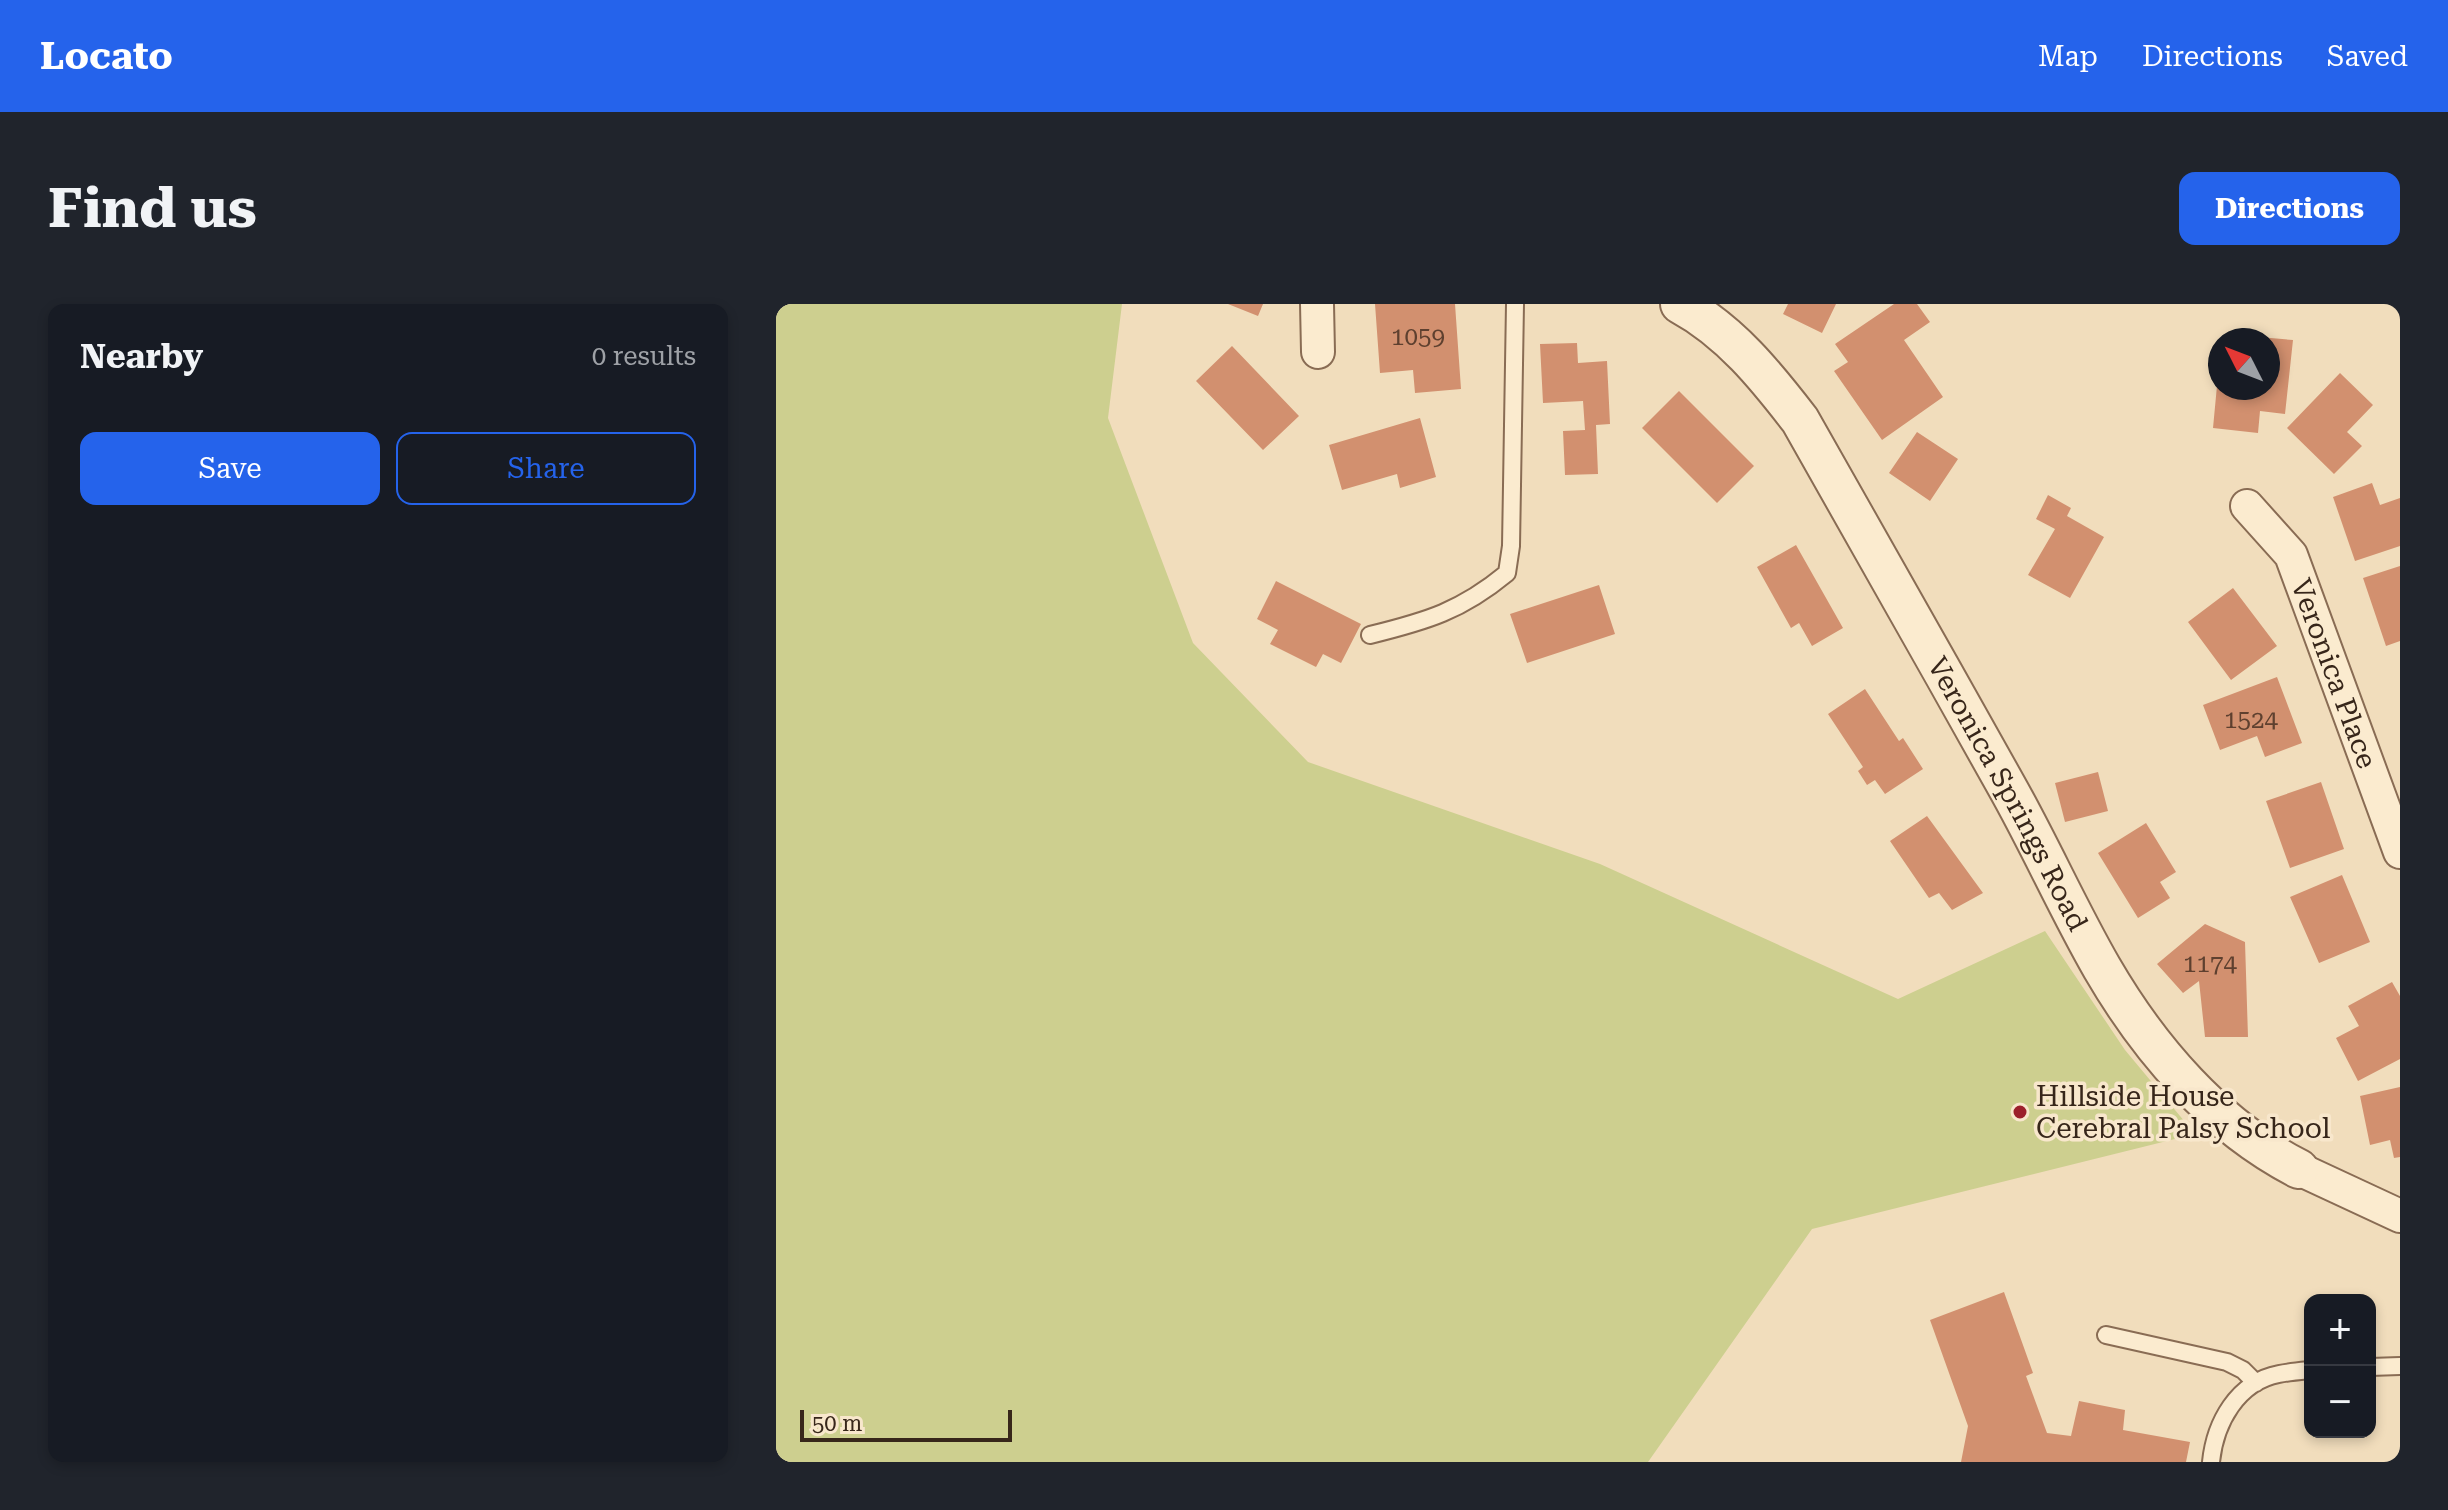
<!DOCTYPE html>
<meta charset="utf-8">
<style>
:root{--surface:#171b24;--page:#20242c;--text:#f1f3f6;--muted:#9ea1a6;--line:#363941;--accent:#2563eb}
body{margin:0;font-family:"Roboto Serif",serif;background:var(--page);color:var(--text)}
.controls{position:absolute;right:24px;bottom:24px;display:grid;overflow:hidden;border-radius:16px;box-shadow:0 4px 12px #0003}
.controls button{width:72px;height:72px;display:grid;place-items:center;padding:0;border:0;border-bottom:2px solid var(--line);background:var(--surface);color:var(--text);font:40px sans-serif}
.compass{position:absolute;left:1432px;top:24px;width:72px;height:72px;border-radius:50%;background:var(--surface);box-shadow:0 4px 12px #0003;rotate:312deg}
.scale{position:absolute;left:24px;bottom:20px;width:212px;box-sizing:border-box;padding-left:8px;border:4px solid #37261a;border-top:0;font-size:22px;line-height:28px;white-space:nowrap;color:#37261a;-webkit-text-stroke:6px #f8e7cc;paint-order:stroke}
.list{margin:0;padding:0;list-style:none}
h2{display:flex;justify-content:space-between;align-items:center;height:104px;margin:0;padding:0 32px;font-size:34px}
h2 small{font-size:26px;font-weight:400;color:var(--muted)}
.actions{display:flex;gap:16px;padding:24px 32px}
.actions a{flex:1;padding:18px 0;border:2px solid var(--accent);border-radius:16px;text-align:center;font-size:28px;color:var(--accent)}
.actions .main{background:var(--accent);color:#fff}
.map{position:relative;flex:none;width:1624px;height:1158px;overflow:hidden;border-radius:16px}
header{display:flex;align-items:center;gap:48px;box-sizing:border-box;height:112px;padding:0 40px;background:var(--accent);color:#fff}
header strong{font-size:38px}
nav{display:flex;gap:44px;margin-inline-start:auto;font-size:28px}
.intro{display:flex;align-items:center;justify-content:space-between;box-sizing:border-box;height:192px;padding:0 48px}
h1{margin:0;font-size:56px}
.button{padding:20px 36px;border-radius:16px;background:var(--accent);color:#fff;font-size:28px;font-weight:700}
main{display:flex;gap:48px;padding:0 48px}
aside{flex:1;background:var(--surface);border-radius:16px;box-shadow:0 4px 12px #0003}
.map>svg:first-child{display:block}
.green{fill:#cdcf8f}
.building{fill:#d2906f}
.lines{fill:none;stroke-linecap:round;stroke-linejoin:round}
.service-casing{stroke:#896c54;stroke-width:20}
.minor-casing{stroke:#896c54;stroke-width:36}
.tertiary-casing{stroke:#896c54;stroke-width:42}
.service{stroke:#fbebcf;stroke-width:16}
.minor{stroke:#fbebcf;stroke-width:32}
.tertiary{stroke:#fbebcf;stroke-width:38}
.poi-dot{fill:#9c202b;stroke:#f8e7cc;stroke-width:3}
.labels{text-anchor:middle;dominant-baseline:central;stroke-width:7;stroke-linejoin:round;paint-order:stroke}
.number-label{font-size:24px;fill:#5e402f}
.street-label{font-size:28px;fill:#37261a;stroke:#f8e7cc}
.poi-label{font-size:28px;fill:#37261a;stroke:#f8e7cc;text-anchor:start}
</style>
<header>
<strong>Locato</strong>
<nav><a>Map</a><a>Directions</a><a>Saved</a></nav>
</header>
<div class="intro"><h1>Find us</h1><a class="button">Directions</a></div>
<main>
<aside>
<h2>Nearby<small>0 results</small></h2>
<ul class="list">
</ul>
<div class="actions"><a class="main">Save</a><a>Share</a></div>
</aside>
<div class="map">
<svg width="1624" height="1158" viewBox="0 0 1624 1158">
<rect width="100%" height="100%" fill="#f1ddbc"/>
<!-- green -->
<path class="green" d="M 0,0 L 346,0 L 332,114 L 417,339 L 532,458 L 824,560 L 1122,695 L 1269,627 L 1349,746 L 1419,830 L 1036,925 L 872,1158 L 0,1158 Z"/>
<!-- building -->
<path class="building" d="M 452,0 L 487,0 L 482,12 Z
M 599,0 L 679,0 L 685,85 L 639,89 L 637,66 L 604,69 Z
M 1012,0 L 1060,0 L 1046,29 L 1007,10 Z
M 1118,0 L 1141,0 L 1154,18 L 1128,36 L 1167,93 L 1106,136 L 1058,67 L 1072,58 L 1059,40 Z
M 1471,32 L 1517,36 L 1509,110 L 1484,107 L 1482,129 L 1437,124 L 1442,71 L 1444,71 L 1444,84 L 1492,84 L 1492,36 L 1470,36 Z
M 801,39 L 802,59 L 831,57 L 834,120 L 820,121 L 822,170 L 789,171 L 787,127 L 809,126 L 807,97 L 767,99 L 764,40 Z
M 456,42 L 523,112 L 487,146 L 420,77 Z
M 1564,69 L 1597,101 L 1571,128 L 1586,142 L 1558,170 L 1511,124 Z
M 903,87 L 978,162 L 941,199 L 866,124 Z
M 644,114 L 660,173 L 624,184 L 621,170 L 566,186 L 553,141 Z
M 1141,128 L 1182,155 L 1154,197 L 1113,169 Z
M 1596,179 L 1604,201 L 1624,194 L 1624,242 L 1579,257 L 1557,193 Z
M 1272,191 L 1295,204 L 1291,212 L 1328,233 L 1294,294 L 1252,271 L 1279,225 L 1260,215 Z
M 1020,241 L 1067,324 L 1036,342 L 1023,319 L 1015,324 L 981,263 Z
M 1624,262 L 1624,337 L 1610,342 L 1587,274 Z
M 500,277 L 585,320 L 565,359 L 547,350 L 540,363 L 494,340 L 502,326 L 481,315 Z
M 823,281 L 839,330 L 751,359 L 734,310 Z
M 1457,284 L 1501,342 L 1455,376 L 1412,318 Z
M 1501,373 L 1526,439 L 1489,453 L 1481,432 L 1444,446 L 1427,401 Z
M 1089,385 L 1123,437 L 1127,434 L 1147,465 L 1109,490 L 1099,476 L 1091,481 L 1082,467 L 1087,463 L 1052,410 Z
M 1322,468 L 1332,507 L 1289,518 L 1279,479 Z
M 1545,478 L 1568,545 L 1514,564 L 1490,497 Z
M 1151,512 L 1207,589 L 1176,606 L 1163,589 L 1153,594 L 1114,537 Z
M 1370,519 L 1400,568 L 1384,578 L 1394,594 L 1362,614 L 1322,549 Z
M 1566,571 L 1594,638 L 1543,659 L 1514,593 Z
M 1429,620 L 1469,638 L 1472,733 L 1429,733 L 1423,677 L 1407,689 L 1381,660 Z
M 1616,678 L 1624,692 L 1624,755 L 1582,777 L 1560,734 L 1583,722 L 1572,702 Z
M 1624,783 L 1624,853 L 1618,854 L 1614,836 L 1594,841 L 1584,792 Z
M 1228,988 L 1257,1069 L 1250,1072 L 1271,1129 L 1295,1132 L 1303,1097 L 1349,1106 L 1347,1126 L 1414,1138 L 1410,1158 L 1185,1158 L 1192,1122 L 1154,1016 Z"/>
<g class="lines">
<!-- service casing -->
<g class="service-casing">
<path id="service" d="M 594,331 C 651,317 685,307 731,269 L 735,242 L 739,0
M 1330,1031 L 1451,1058 L 1467,1066 L 1480,1079
M 1594,1063 L 1624,1062
M 1435,1158 C 1439,1119 1461,1078 1503,1070 C 1513,1068 1524,1067 1534,1066"/>
</g>
<!-- minor casing -->
<g class="minor-casing">
<g id="minor">
<path d="M 541,0 L 542,48"/>
<path id="s1" d="M 1471,202 L 1515,251 L 1624,548"/>
<path d="M 1523,865 L 1624,912"/>
</g>
</g>
<!-- tertiary casing -->
<g class="tertiary-casing">
<g id="tertiary">
<path id="s2" d="M 904,0 C 954,27 990,72 1024,116 C 1093,238 1162,359 1230,481 C 1264,541 1292,605 1326,664 C 1373,745 1439,822 1523,865"/>
</g>
</g>
<!-- service -->
<use href="#service" class="service"/>
<!-- minor -->
<use href="#minor" class="minor"/>
<!-- tertiary -->
<use href="#tertiary" class="tertiary"/>
</g>
<!-- markers -->
<circle class="poi-dot" cx="1244" cy="808" r="8"/>
<g class="labels">
<!-- number labels -->
<g class="number-label">
<text x="642" y="33">1059</text>
<text x="1475" y="416">1524</text>
<text x="1434" y="660">1174</text>
</g>
<!-- street labels -->
<g class="street-label">
<text stroke="none"><textPath href="#s1" startOffset="192">Veronica Place</textPath></text>
<text stroke="none"><textPath href="#s2" startOffset="596">Veronica Springs Road</textPath></text>
</g>
<!-- poi labels -->
<g class="poi-label">
<text x="1260" y="792">Hillside House<tspan x="1260" dy="32">Cerebral Palsy School</tspan></text>
</g>
</g>
</svg>
<div class="controls">
<button>+</button>
<button>−</button>
</div>
<svg class="compass" viewBox="-18 -18 36 36"><path d="M0-13l5 13h-10z" fill="#e53935"/><path d="M0 13l5-13h-10z" fill="#9ea1a6"/></svg>
<div class="scale">50 m</div>
</div>
</main>
